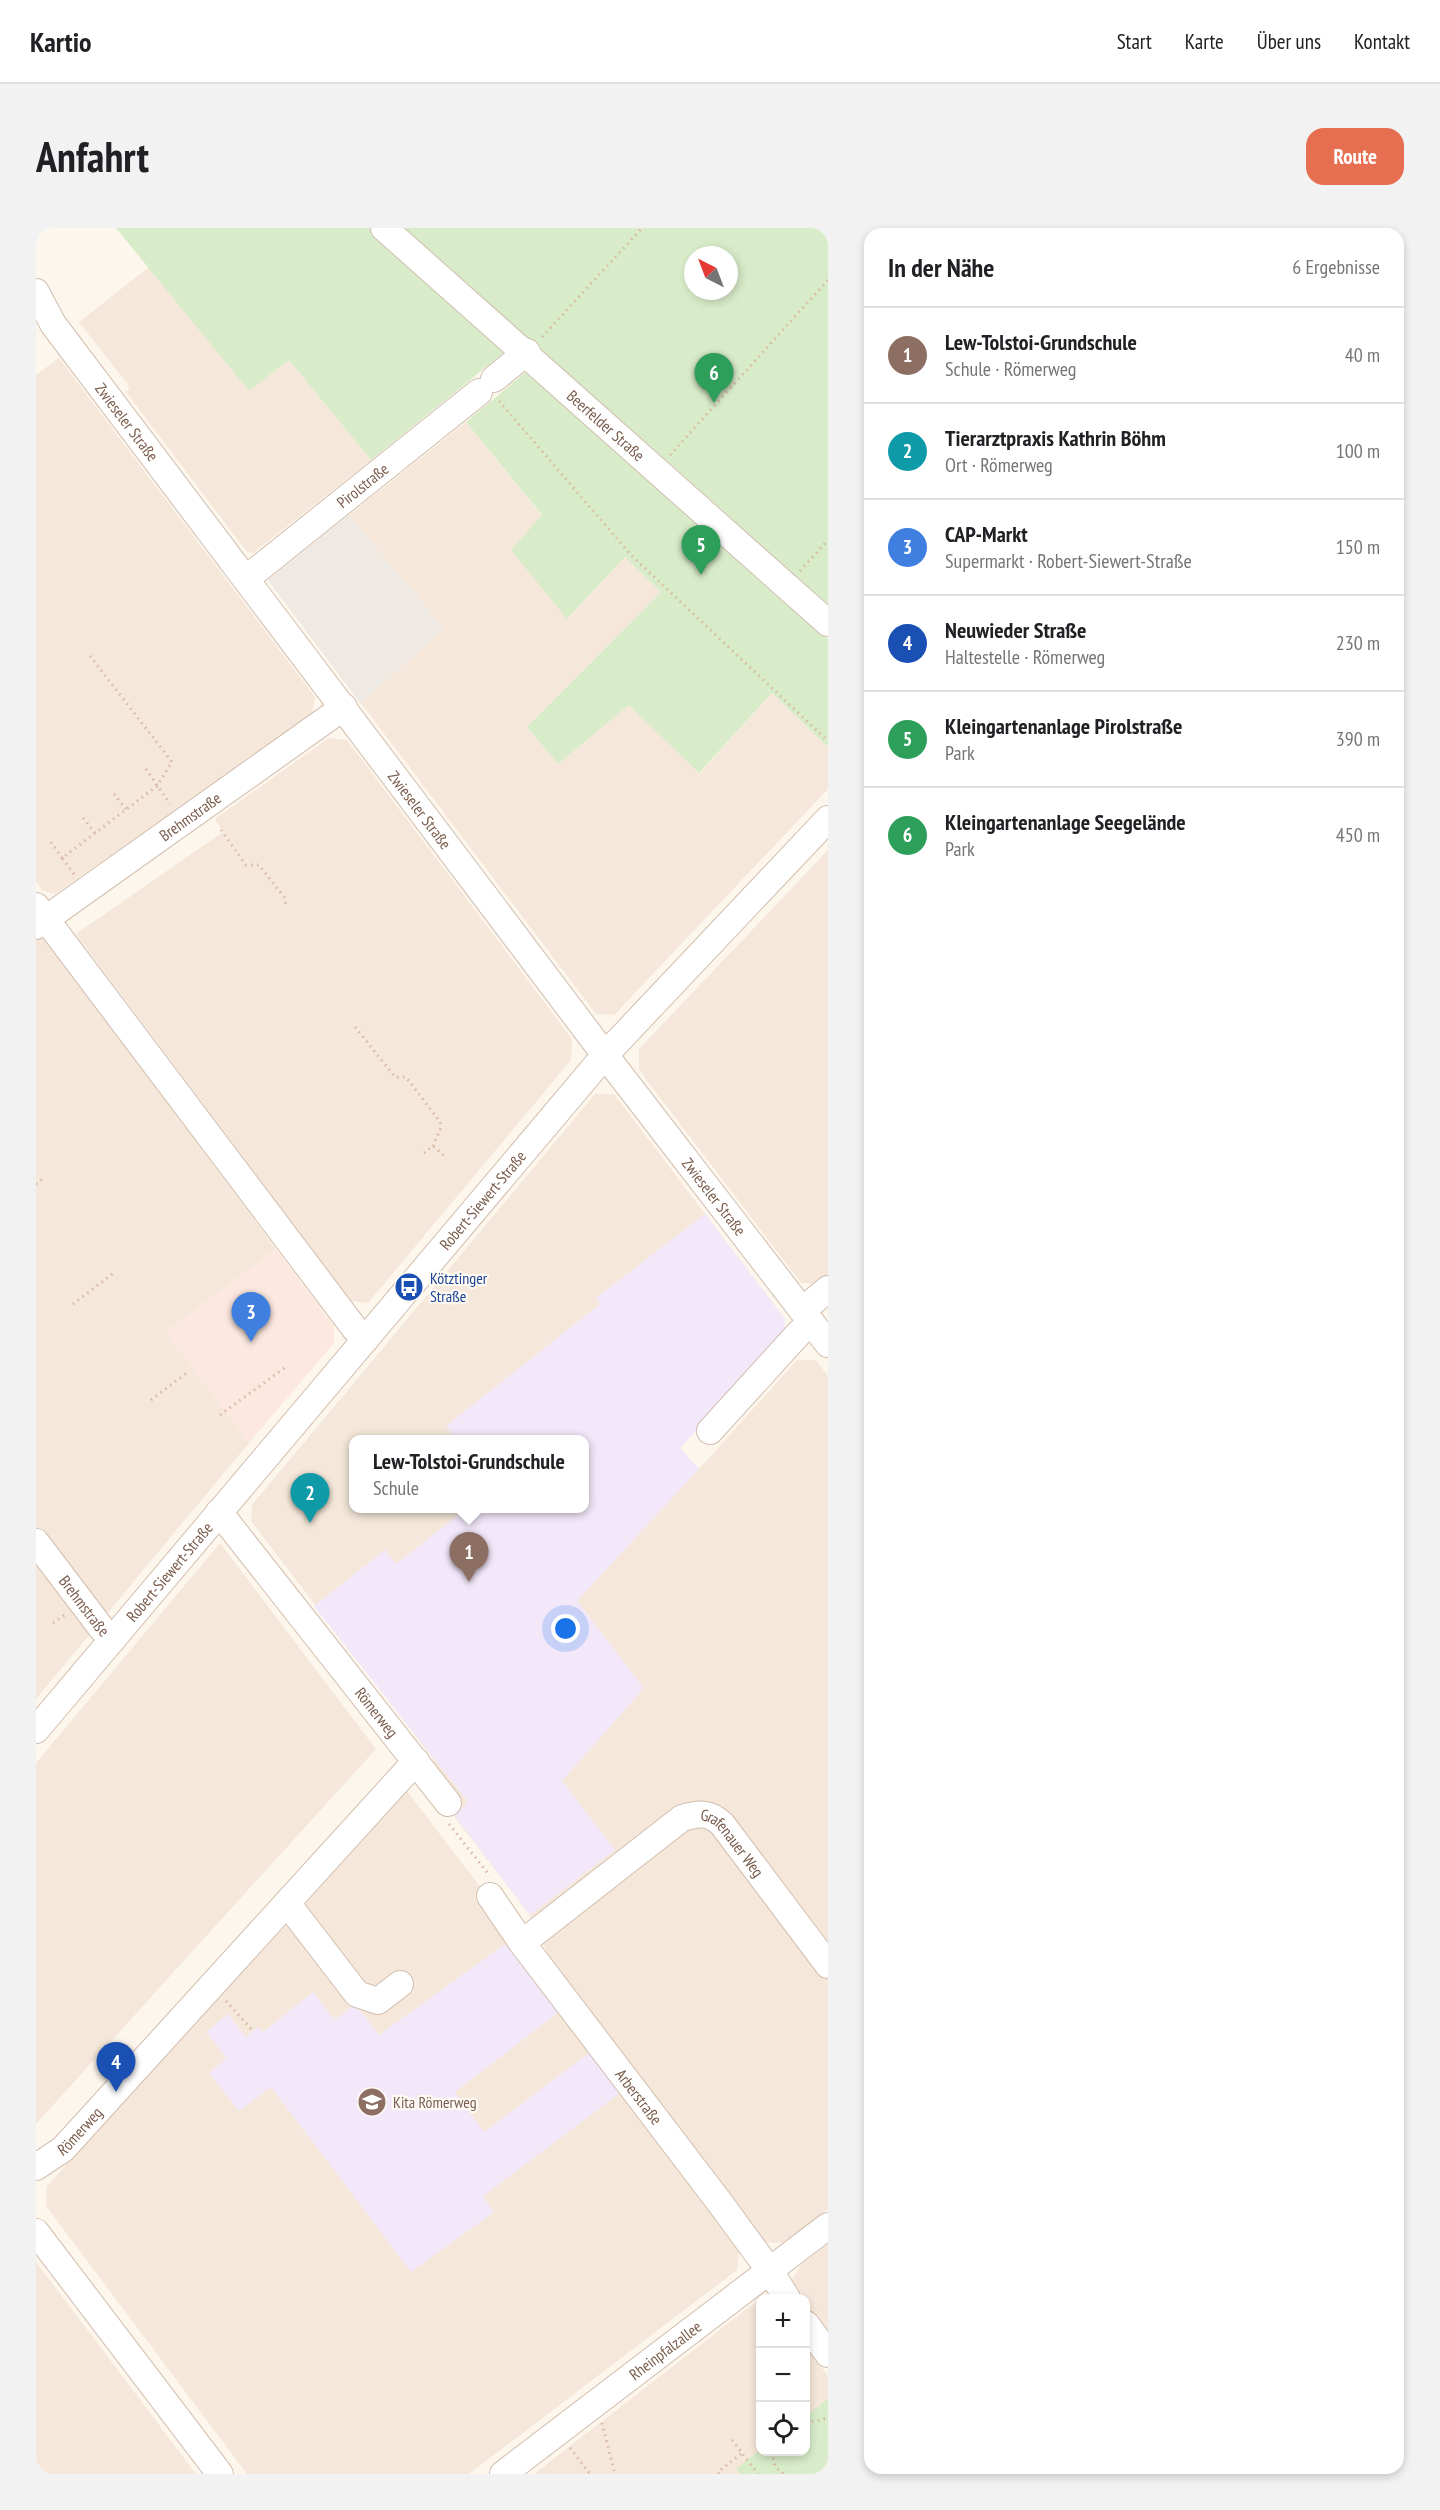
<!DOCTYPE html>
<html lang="de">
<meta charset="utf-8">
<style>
:root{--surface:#fff;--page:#f2f2f2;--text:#202124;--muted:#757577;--line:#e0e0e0;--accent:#e76f51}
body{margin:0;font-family:"PT Sans Narrow",sans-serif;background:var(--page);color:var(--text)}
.controls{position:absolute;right:18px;bottom:18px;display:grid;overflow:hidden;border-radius:12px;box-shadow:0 3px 9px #0003}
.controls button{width:54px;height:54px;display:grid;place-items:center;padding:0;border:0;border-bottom:2px solid var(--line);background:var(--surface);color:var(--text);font:30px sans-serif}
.compass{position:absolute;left:648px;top:18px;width:54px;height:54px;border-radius:50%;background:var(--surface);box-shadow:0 3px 9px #0003;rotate:318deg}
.you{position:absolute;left:530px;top:1401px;width:21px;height:21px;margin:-15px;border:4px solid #fff;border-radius:50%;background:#1a73e8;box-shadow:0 0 0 9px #1a73e833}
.badge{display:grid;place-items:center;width:39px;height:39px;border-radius:50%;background:var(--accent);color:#fff;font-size:20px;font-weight:700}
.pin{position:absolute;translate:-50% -50px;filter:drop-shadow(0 2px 3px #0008)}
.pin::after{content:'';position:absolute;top:32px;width:21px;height:18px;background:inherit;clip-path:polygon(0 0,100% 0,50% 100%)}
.popup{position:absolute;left:313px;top:1207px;width:240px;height:78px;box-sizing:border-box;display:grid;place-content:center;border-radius:12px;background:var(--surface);filter:drop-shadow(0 2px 4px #0005);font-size:20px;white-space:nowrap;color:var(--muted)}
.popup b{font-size:22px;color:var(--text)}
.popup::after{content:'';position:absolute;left:50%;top:100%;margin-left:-12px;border:12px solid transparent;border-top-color:var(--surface)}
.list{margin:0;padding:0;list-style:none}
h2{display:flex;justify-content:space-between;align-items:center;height:78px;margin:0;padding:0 24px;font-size:26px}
h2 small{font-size:20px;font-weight:400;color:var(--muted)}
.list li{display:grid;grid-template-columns:39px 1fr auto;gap:18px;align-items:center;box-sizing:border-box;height:96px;padding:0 24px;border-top:2px solid var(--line)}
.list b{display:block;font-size:22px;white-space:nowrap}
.list p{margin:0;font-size:20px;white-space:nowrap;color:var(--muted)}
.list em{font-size:20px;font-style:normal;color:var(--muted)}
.icon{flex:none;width:33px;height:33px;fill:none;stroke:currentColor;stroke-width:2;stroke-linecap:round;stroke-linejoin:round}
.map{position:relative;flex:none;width:792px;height:2246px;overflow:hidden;border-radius:18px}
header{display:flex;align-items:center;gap:36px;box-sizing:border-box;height:84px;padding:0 30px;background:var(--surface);border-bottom:2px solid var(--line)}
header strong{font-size:28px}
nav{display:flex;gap:33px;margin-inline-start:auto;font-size:21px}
.intro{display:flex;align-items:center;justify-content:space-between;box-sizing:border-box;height:144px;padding:0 36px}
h1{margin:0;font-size:42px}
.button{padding:15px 27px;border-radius:18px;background:var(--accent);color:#fff;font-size:21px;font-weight:700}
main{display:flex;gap:36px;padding:0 36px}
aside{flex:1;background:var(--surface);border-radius:18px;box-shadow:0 3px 9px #0003}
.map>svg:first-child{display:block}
.residential{fill:#f5e8da;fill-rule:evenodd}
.commercial{fill:#fde8e0}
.industrial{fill:#efe9e4}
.education{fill:#f3e8fa}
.green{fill:#d8ecc9;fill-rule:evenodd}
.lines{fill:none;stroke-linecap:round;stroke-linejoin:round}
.minor-casing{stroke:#d1beb0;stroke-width:28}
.path{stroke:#d9b8a5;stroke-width:3;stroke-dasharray:1.5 4.5;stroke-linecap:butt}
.minor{stroke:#fff;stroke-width:26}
.labels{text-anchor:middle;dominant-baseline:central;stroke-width:4.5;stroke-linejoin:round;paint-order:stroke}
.street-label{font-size:16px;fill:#7a5c4d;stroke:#fffaf3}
.transit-label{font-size:16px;fill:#164399;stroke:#fffaf3;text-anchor:start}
.education-label{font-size:16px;fill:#785e54;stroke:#fffaf3;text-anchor:start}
</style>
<header>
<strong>Kartio</strong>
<nav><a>Start</a><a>Karte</a><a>Über uns</a><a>Kontakt</a></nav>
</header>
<div class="intro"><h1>Anfahrt</h1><a class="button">Route</a></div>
<main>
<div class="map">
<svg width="792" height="2246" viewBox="0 0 792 2246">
<rect width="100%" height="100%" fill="#fdf6ec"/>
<!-- residential -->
<path class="residential" d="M 113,39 L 213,163 L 253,132 L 335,232 L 217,325 L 211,324 L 90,164 L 94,159 L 43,94 Z
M 23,130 L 279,469 L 276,488 L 19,666 L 7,663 L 0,654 L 0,147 Z
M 430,194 L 506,288 L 532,391 L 589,329 L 625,364 L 491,499 L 522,536 L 593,477 L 664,545 L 736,465 L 792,519 L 792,561 L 578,787 L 560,786 L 232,352 Z
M 293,510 L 311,512 L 536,811 L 535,832 L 332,1075 L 315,1073 L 40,706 L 187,604 L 179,591 Z
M 792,622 L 792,1079 L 774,1055 L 765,1055 L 603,842 L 603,821 Z
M 0,699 L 240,1021 L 130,1104 L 213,1215 L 0,1471 Z
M 559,866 L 578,866 L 749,1091 L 644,1221 L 663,1241 L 761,1132 L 780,1132 L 792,1148 L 792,1981 L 747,2015 L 727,2014 L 514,1731 L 494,1687 L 386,1547 L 398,1532 L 215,1293 L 216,1277 ZM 318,1212 L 548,1212 L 548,1280 L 318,1280 Z
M 184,1315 L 340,1521 L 0,1896 L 0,1535 Z
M 371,1563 L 448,1664 L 439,1671 L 703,2023 L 701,2042 L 433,2246 L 211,2246 L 10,1978 L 11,1958 Z
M 792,2016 L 792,2122 L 770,2092 L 770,2070 L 756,2070 L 755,2053 L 765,2037 Z
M 0,2034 L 50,2100 L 160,2246 L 0,2246 Z
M 721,2073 L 724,2074 L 724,2224 L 770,2224 L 770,2118 L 792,2148 L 792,2246 L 498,2246 Z"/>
<!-- commercial -->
<path class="commercial" d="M 240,1021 L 298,1098 L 298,1115 L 213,1215 L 130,1104 Z"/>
<!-- industrial -->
<path class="industrial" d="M 313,287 L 408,400 L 325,476 L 232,352 Z"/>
<!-- education -->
<path class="education" d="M 669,986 L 749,1091 L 748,1108 L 644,1220 L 663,1241 L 541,1373 L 608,1460 L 526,1553 L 579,1622 L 494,1687 L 418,1587 L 432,1574 L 278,1378 L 349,1322 L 360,1336 L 430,1281 L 548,1280 L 548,1212 L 420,1211 L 410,1198 L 564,1076 L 560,1070 Z
M 469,1716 L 523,1784 L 419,1864 L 448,1904 L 553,1825 L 584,1865 L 447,1968 L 458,1984 L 375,2044 L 235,1859 L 203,1883 L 173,1845 L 190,1830 L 170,1804 L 192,1786 L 210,1809 L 222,1799 L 227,1804 L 277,1764 L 299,1792 L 319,1776 L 343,1807 Z"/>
<!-- green -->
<path class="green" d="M 80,0 L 337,0 L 471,122 L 335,232 L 253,132 L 213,163 Z
M 359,0 L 792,0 L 792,377 L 630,232 ZM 657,27 L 693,27 L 693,63 L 657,63 Z
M 497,138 L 792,411 L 792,519 L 736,465 L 663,545 L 593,477 L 522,536 L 491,499 L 625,364 L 589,329 L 531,391 L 475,322 L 506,287 L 430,194 Z
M 792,2171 L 792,2246 L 704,2246 L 700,2241 L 724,2222 L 770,2224 L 770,2188 Z"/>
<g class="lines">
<!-- minor casing -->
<g class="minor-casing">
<g id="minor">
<path id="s1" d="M 348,0 L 792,395"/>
<path id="s2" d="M 0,64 L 17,96 L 569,827 L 792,1116"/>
<path d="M 458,151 L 491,124"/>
<path id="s3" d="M 211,350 L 443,164"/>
<path d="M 0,678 L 319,1101 L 330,1111"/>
<path id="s4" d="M 0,698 L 308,479"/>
<path d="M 767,1082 L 792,1061"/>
<path d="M 674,1203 L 764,1104 L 776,1095"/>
<path id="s5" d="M 183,1284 L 412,1575"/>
<path id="s6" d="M 0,1314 L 66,1401 L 77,1411"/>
<path id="s7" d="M 0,1502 L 569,827 L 792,591"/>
<path id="s8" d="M 454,1668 L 486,1715 L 684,1975 L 734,2043 L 751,2070"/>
<path d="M 251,1675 L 321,1766 L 342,1773 L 364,1756"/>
<path id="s9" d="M 486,1715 L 646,1590 C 663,1585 673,1584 686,1596 L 792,1737"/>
<path id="s10" d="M 0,1939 L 27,1921 L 380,1533"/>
<path d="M 0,2004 L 184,2246"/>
<path d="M 770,2096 L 792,2126"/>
<path id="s11" d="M 467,2246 L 792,1998"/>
</g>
</g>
<!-- path -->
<path class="path" d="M 506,109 L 606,0
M 463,173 L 595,327 L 792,513
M 634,227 L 792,52
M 764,343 L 792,312
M 110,541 L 134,576
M 78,566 L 90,581
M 47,590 L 59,605
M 185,602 L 210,637 L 223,637 L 248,669 L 250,678
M 15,614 L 26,630
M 38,646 L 26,630 L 121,558 L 136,534 L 54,428
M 319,799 L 359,849 L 370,849 L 404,894 L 405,900 L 397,918
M 388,925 L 397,918 L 411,930
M 0,956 L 9,949
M 37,1076 L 79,1044
M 115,1172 L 152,1144
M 184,1187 L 251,1138
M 17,1395 L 30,1386
M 413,1596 L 454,1648
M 190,1773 L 216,1802
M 65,1828 L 75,1837
M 566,2195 L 579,2246
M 770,2195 L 792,2190
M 696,2212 L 722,2246
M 534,2220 L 554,2246
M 739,2224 C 735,2234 739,2240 748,2246
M 683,2246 L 682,2244 L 706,2225
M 790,2246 L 792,2245"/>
<!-- minor -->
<use href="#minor" class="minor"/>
</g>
<!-- icons -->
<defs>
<g id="bus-disc" transform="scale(1.5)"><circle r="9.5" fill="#1a4fb4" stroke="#fffaf3"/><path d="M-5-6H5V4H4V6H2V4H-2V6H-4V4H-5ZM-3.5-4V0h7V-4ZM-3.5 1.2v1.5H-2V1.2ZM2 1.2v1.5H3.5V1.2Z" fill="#fff"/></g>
<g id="school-disc" transform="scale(1.5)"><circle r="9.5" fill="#8d6e63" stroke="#fffaf3"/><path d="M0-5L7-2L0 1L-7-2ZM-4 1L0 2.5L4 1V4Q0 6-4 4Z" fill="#fff"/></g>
</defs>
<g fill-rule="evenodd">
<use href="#bus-disc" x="373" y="1059"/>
<use href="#school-disc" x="336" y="1874"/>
</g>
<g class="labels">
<!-- street labels -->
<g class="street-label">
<text stroke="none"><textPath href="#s2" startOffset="159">Zwieseler Straße</textPath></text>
<text stroke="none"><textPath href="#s1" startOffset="297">Beerfelder Straße</textPath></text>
<text stroke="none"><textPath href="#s3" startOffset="148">Pirolstraße</textPath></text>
<text stroke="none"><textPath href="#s2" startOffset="645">Zwieseler Straße</textPath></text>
<text stroke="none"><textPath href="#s4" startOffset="189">Brehmstraße</textPath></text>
<text stroke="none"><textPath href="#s2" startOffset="1131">Zwieseler Straße</textPath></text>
<text stroke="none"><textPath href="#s7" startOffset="693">Robert-Siewert-Straße</textPath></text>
<text stroke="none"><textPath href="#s7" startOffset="207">Robert-Siewert-Straße</textPath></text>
<text stroke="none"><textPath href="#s6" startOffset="80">Brehmstraße</textPath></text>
<text stroke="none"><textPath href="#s5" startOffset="255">Römerweg</textPath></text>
<text stroke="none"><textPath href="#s9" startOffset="266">Grafenauer Weg</textPath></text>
<text stroke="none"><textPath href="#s8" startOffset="250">Arberstraße</textPath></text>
<text stroke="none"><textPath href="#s10" startOffset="57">Römerweg</textPath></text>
<text stroke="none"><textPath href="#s11" startOffset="204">Rheinpfalzallee</textPath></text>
</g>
<!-- transit labels -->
<g class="transit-label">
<text x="394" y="1050">Kötztinger<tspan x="394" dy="18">Straße</tspan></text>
</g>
<!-- education labels -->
<g class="education-label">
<text x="357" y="1874">Kita Römerweg</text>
</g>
</g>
</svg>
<div class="controls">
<button>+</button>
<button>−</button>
<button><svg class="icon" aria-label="locate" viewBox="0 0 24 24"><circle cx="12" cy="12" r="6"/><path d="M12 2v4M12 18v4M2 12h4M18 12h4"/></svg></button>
</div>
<svg class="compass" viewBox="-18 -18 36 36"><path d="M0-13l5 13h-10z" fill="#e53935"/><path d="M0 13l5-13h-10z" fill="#757577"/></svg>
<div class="you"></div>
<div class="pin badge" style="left:433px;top:1354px;background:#8d6e63">1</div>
<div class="popup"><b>Lew-Tolstoi-Grundschule</b>Schule</div>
<div class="pin badge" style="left:274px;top:1295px;background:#0f9aa8">2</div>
<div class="pin badge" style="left:215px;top:1114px;background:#3f7fe0">3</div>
<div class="pin badge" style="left:80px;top:1864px;background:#1a4fb4">4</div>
<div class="pin badge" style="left:665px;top:347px;background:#2e9e5b">5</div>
<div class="pin badge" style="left:678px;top:175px;background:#2e9e5b">6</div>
</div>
<aside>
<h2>In der Nähe<small>6 Ergebnisse</small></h2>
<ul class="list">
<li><span class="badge" style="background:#8d6e63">1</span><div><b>Lew-Tolstoi-Grundschule</b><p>Schule · Römerweg</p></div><em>40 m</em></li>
<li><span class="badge" style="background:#0f9aa8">2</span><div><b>Tierarztpraxis Kathrin Böhm</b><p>Ort · Römerweg</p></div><em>100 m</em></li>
<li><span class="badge" style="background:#3f7fe0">3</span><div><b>CAP-Markt</b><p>Supermarkt · Robert-Siewert-Straße</p></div><em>150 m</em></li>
<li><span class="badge" style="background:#1a4fb4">4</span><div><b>Neuwieder Straße</b><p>Haltestelle · Römerweg</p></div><em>230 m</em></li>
<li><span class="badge" style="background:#2e9e5b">5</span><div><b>Kleingartenanlage Pirolstraße</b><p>Park</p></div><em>390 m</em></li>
<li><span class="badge" style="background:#2e9e5b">6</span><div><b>Kleingartenanlage Seegelände</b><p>Park</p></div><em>450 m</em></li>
</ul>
</aside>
</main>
